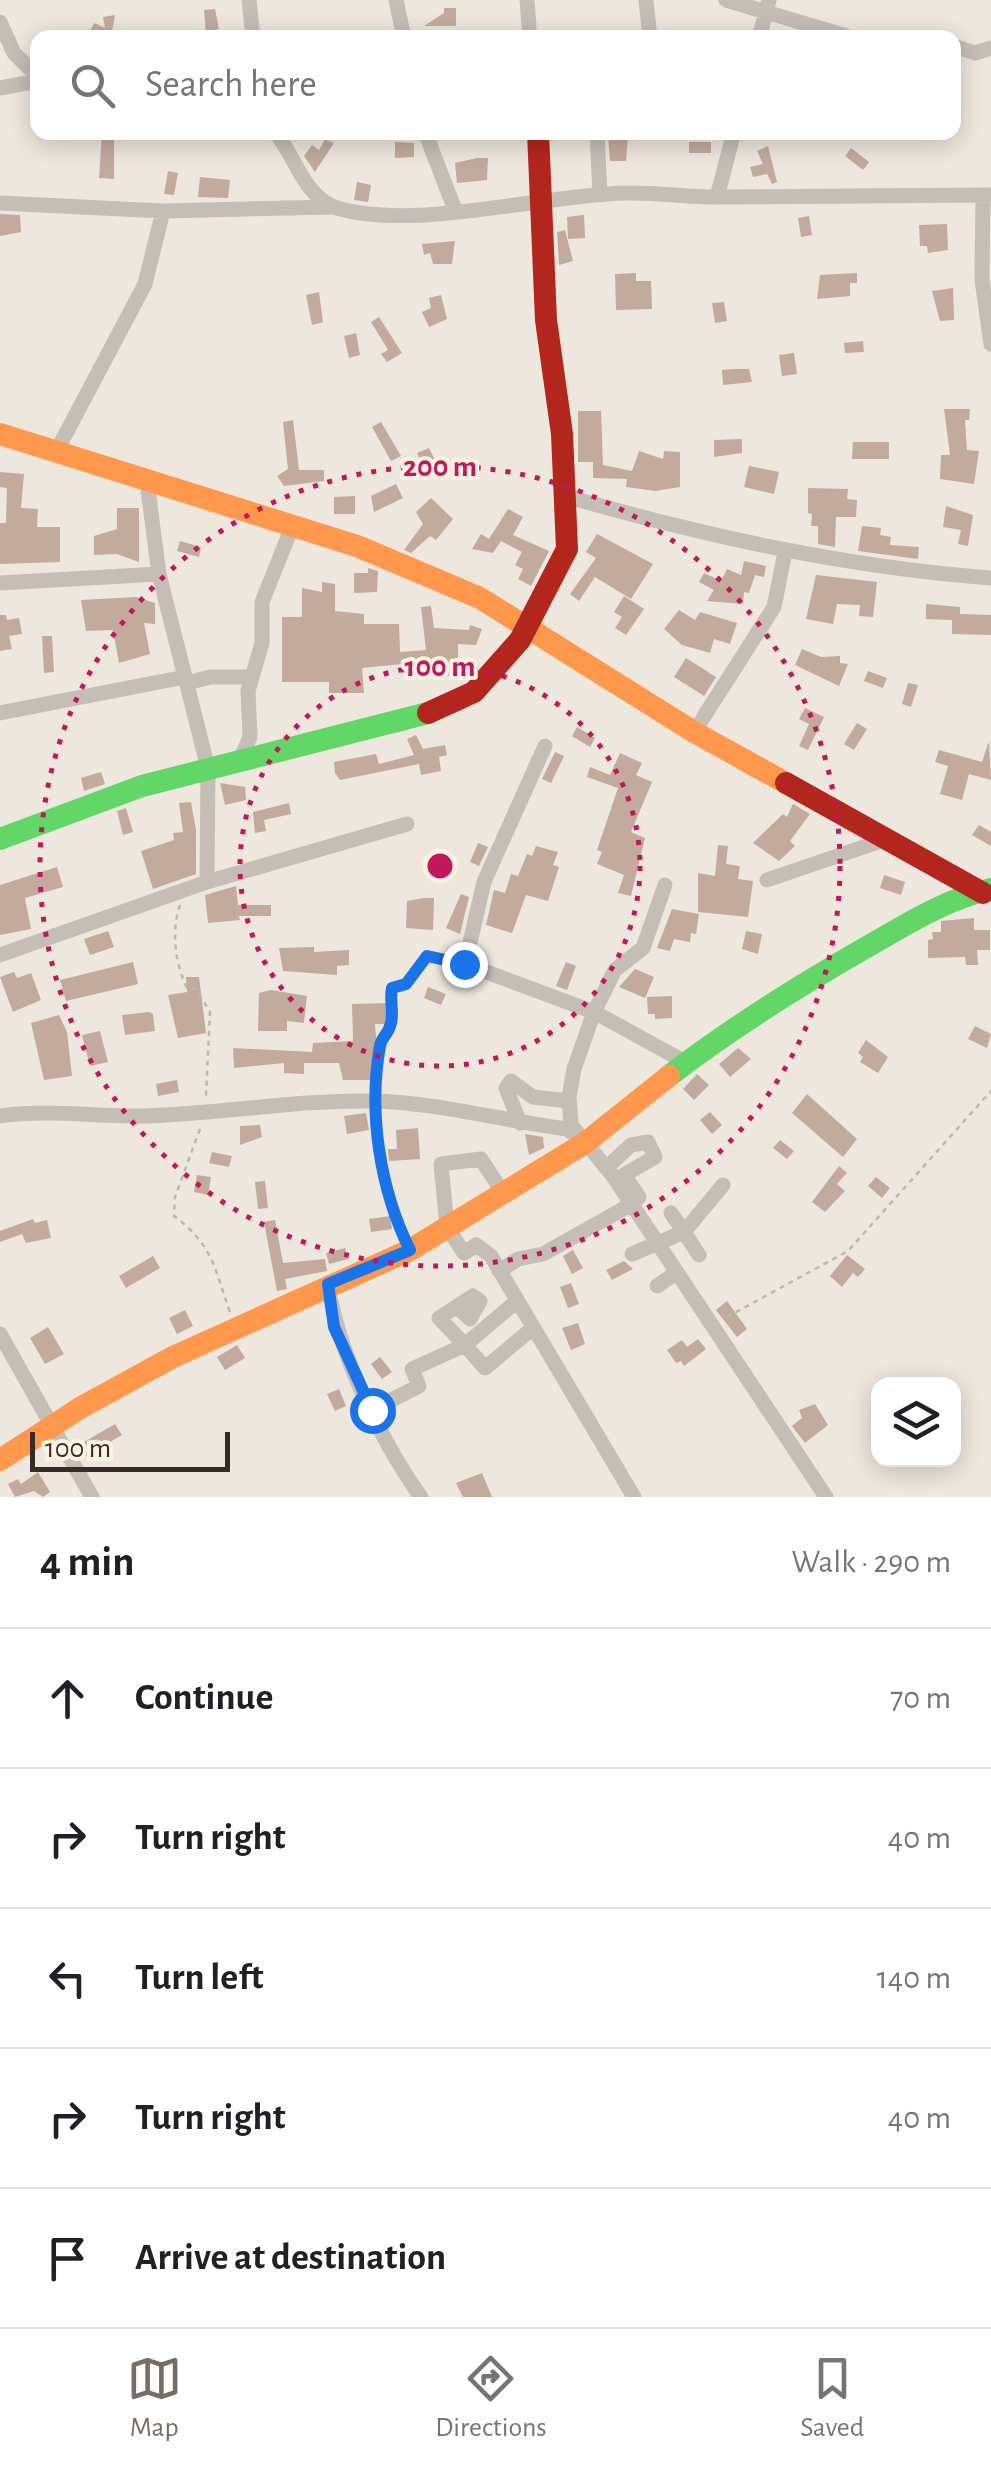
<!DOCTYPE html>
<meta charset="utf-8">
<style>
:root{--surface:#fff;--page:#f2f2f2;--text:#202124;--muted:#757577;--line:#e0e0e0;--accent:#766d65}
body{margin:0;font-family:"Alegreya Sans",sans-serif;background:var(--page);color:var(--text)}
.controls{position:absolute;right:30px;bottom:30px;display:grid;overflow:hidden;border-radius:20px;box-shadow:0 5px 25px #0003}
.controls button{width:90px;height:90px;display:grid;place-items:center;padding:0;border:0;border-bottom:2px solid var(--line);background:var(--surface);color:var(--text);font:50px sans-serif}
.scale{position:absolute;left:30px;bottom:25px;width:200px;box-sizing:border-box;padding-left:10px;border:5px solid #362c25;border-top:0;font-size:28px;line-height:35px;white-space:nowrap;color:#362c25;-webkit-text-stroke:8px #fbf2e3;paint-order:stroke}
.stop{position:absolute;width:30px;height:30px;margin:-22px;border:8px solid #1a73e8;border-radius:50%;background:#fff}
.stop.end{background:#1a73e8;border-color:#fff;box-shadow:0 2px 10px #0008}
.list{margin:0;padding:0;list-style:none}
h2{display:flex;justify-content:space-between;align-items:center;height:130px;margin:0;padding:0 40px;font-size:42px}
h2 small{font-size:32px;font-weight:400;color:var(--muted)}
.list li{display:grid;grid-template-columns:65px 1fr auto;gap:30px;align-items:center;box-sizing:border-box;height:140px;padding:0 40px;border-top:2px solid var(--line)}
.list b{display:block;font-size:38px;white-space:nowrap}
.list em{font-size:32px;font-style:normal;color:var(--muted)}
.icon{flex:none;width:55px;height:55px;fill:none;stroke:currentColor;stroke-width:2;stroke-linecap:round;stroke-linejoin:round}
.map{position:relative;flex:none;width:991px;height:1497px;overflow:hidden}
.search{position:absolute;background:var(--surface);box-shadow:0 5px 25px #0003;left:30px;right:30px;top:30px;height:110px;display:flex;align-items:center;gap:25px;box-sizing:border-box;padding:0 35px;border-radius:20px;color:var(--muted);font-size:38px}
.sheet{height:830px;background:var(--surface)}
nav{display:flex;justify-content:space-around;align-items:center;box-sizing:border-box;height:140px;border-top:2px solid var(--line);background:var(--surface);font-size:28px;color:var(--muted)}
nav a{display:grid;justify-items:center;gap:5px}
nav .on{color:var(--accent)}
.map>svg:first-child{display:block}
.building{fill:#c2ab9d}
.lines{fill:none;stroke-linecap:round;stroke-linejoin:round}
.path{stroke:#beb7af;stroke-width:2.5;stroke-dasharray:5 5;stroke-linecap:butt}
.street{stroke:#c5beb7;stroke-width:15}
.fast{stroke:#63d668;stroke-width:22}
.slow{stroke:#ff974d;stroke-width:22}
.jam{stroke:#b3261e;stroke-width:22}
.route{stroke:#1a73e8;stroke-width:12}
.ring{fill:none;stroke:#c2185b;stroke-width:5;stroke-dasharray:5 10}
.centre{fill:#c2185b;stroke:#fbf2e3;stroke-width:5}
.ring-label{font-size:30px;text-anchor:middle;font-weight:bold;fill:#c2185b;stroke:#fbf2e3;stroke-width:8;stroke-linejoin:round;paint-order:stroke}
</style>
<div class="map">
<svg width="991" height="1497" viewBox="0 0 991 1497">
<rect width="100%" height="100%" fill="#ede7dd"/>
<!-- building -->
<path class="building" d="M 444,8 L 456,8 L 456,26 L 424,26 L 444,13 Z
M 215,9 L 219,29 L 206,32 L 204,10 Z
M 115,15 L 112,32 L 125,38 L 87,38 L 94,23 L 105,28 L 103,17 Z
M 102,132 L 114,135 L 114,179 L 99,178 Z
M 608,135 L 628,135 L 626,161 L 610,161 Z
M 325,139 L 334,143 L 315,172 L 304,156 L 312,145 L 319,150 Z
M 395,142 L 414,143 L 414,157 L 395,158 Z
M 689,142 L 711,142 L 711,153 L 689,153 Z
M 768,146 L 777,182 L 772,184 L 767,174 L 753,177 L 750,167 L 763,164 L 757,151 Z
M 851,148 L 869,162 L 863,170 L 845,156 Z
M 477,158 L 488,158 L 487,180 L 457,183 L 455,163 Z
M 168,171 L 178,173 L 174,195 L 164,194 Z
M 200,177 L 230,180 L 228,198 L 198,197 Z
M 357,182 L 371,185 L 368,202 L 354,200 Z
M 0,214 L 20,215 L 21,232 L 0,236 Z
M 584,215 L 585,238 L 568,239 L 567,217 Z
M 809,216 L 812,235 L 801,237 L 798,218 Z
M 947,224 L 948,250 L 928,253 L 927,246 L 920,246 L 919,225 Z
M 565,230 L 573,261 L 559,265 L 557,232 Z
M 455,241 L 452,264 L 433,264 L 430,253 L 424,255 L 422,244 Z
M 636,273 L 636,281 L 651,281 L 652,309 L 616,310 L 615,274 Z
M 857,273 L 857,283 L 850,283 L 850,296 L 817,299 L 820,275 Z
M 953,288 L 954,320 L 940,321 L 932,291 Z
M 319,292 L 323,322 L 312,325 L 306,295 Z
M 441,295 L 447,319 L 429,327 L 422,312 L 431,308 L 429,298 Z
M 724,302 L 727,321 L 715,323 L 712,303 Z
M 379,317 L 402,353 L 387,362 L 381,354 L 388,350 L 371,322 Z
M 356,333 L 360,355 L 349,358 L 344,336 Z
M 863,341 L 864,352 L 845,353 L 844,343 Z
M 794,353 L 797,374 L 782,376 L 779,355 Z
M 733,369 L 749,369 L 752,382 L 723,385 L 722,370 Z
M 944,409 L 970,409 L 969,420 L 965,420 L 967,450 L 979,451 L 974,484 L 940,479 L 941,455 L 950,455 Z
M 578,411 L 601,411 L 603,465 L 632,471 L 639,451 L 663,459 L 664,451 L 680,452 L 680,487 L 656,491 L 626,487 L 627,479 L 593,478 L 593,462 L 578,462 Z
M 293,420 L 299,470 L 324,470 L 324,481 L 284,486 L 277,476 L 288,469 L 283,422 Z
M 381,422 L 401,456 L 391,461 L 372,427 Z
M 742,439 L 742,453 L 714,457 L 714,440 Z
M 853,442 L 889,442 L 889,459 L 852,459 Z
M 429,448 L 438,466 L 426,472 L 417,453 Z
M 749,466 L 779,472 L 774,494 L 744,487 Z
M 0,472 L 24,474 L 21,508 L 38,509 L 37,527 L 60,527 L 60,562 L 0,564 L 0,523 L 6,523 L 7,488 L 0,487 Z
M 396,484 L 403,498 L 374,512 L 371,496 Z
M 808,488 L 848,489 L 847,499 L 857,500 L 856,517 L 836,517 L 835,547 L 818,544 L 818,526 L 811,526 L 812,514 L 808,513 Z
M 355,496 L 355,514 L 334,514 L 334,497 Z
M 431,498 L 453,519 L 436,540 L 430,536 L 411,553 L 404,550 L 423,524 L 416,512 Z
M 946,506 L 973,515 L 968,546 L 958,544 L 961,530 L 943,527 Z
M 117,508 L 139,508 L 139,562 L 117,554 L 94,555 L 94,536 L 117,529 Z
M 508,509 L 523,517 L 513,535 L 549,551 L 531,586 L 518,579 L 523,569 L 515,565 L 522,552 L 501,541 L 493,553 L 472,549 L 481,534 L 489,539 Z
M 862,526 L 881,528 L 880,535 L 891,537 L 890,545 L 919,547 L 918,559 L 858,551 Z
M 597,534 L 653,564 L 631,599 L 595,577 L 579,601 L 570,594 L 596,558 L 586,552 Z
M 180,541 L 201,547 L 199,557 L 177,551 Z
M 744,561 L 766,566 L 764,577 L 755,575 L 749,593 L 744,592 L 743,604 L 707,601 L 714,590 L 699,582 L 704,573 L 721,581 L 727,569 L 741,575 Z
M 368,568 L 378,571 L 377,592 L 354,593 L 354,573 L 368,573 Z
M 816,575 L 877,582 L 873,617 L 859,616 L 860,605 L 837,604 L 833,624 L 806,619 Z
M 322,582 L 335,584 L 335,611 L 364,614 L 364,624 L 399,624 L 400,652 L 426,650 L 421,607 L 431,606 L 434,628 L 469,630 L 470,625 L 482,629 L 476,645 L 458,644 L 458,671 L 452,671 L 452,676 L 402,673 L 402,664 L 362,668 L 364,693 L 329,693 L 329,682 L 282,682 L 282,617 L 302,617 L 302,588 L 322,592 Z
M 624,596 L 644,609 L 626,635 L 615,628 L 622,617 L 614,612 Z
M 136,597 L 155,603 L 155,624 L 144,623 L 150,654 L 119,663 L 113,630 L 86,631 L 81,600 Z
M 926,604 L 960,607 L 960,614 L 991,615 L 991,635 L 952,634 L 952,620 L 926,619 Z
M 679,610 L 695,620 L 700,612 L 737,623 L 730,644 L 714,639 L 710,653 L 682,645 L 664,629 Z
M 0,615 L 6,615 L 7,620 L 19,618 L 22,634 L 9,636 L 12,649 L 0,651 Z
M 42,636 L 52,636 L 54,672 L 44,673 Z
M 802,649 L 821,657 L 840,656 L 840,663 L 848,664 L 839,686 L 795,665 Z
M 686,658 L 716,677 L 704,696 L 674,677 Z
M 868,671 L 887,678 L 883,688 L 864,681 Z
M 908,683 L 918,685 L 911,707 L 902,704 Z
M 805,708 L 824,717 L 808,750 L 799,746 L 809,724 L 799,719 Z
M 857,723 L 867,729 L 854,750 L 844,744 Z
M 577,727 L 595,738 L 590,747 L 572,736 Z
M 416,735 L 423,749 L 445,745 L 447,755 L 439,757 L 441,771 L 421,775 L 419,764 L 340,780 L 335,773 L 334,762 L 376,754 L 379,764 L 414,755 L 407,739 Z
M 989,741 L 991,780 L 969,774 L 962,800 L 940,794 L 948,766 L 935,762 L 939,750 L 982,762 Z
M 555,752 L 564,756 L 551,783 L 542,779 Z
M 620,753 L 642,763 L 636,775 L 652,782 L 631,832 L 645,838 L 631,896 L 618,893 L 624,875 L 597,864 L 602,852 L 597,850 L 618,788 L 587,777 L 590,767 L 610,775 Z
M 101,772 L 105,784 L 84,791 L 81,778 Z
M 220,783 L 245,787 L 246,800 L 225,805 Z
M 191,802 L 196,830 L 196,874 L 153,889 L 141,851 L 174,840 L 173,833 L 183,832 L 179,803 Z
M 289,803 L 291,814 L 264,820 L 266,831 L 255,833 L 253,812 Z
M 793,804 L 810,814 L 790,841 L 795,846 L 779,861 L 753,843 L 783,814 L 787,817 Z
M 126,808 L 133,832 L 123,835 L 117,811 Z
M 979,825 L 991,832 L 991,846 L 972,835 Z
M 478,843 L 488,847 L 479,866 L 470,862 Z
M 718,845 L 728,846 L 726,864 L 740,866 L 738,879 L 753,881 L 748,917 L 698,912 L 698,873 L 715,876 Z
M 536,846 L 558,852 L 553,865 L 559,867 L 548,901 L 526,895 L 512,933 L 486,925 L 494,890 L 505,893 L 511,874 L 518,876 L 527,854 L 532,856 Z
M 57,867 L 63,887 L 25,898 L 31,929 L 0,935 L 0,885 Z
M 884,875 L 905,882 L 901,895 L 880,888 Z
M 236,886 L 238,905 L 271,905 L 271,916 L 239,916 L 240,920 L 208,923 L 205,895 Z
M 461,894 L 469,897 L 460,934 L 446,928 Z
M 424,898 L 434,898 L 433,930 L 406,928 L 407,901 Z
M 672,909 L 699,914 L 696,934 L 691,933 L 690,942 L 674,939 L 670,951 L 657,948 Z
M 974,918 L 974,930 L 990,930 L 990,950 L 977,950 L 978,965 L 966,965 L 965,957 L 928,958 L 928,940 L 933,939 L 932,932 L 941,932 L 941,921 Z
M 108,931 L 114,947 L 90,955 L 84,939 Z
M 746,931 L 762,934 L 758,954 L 742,949 Z
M 314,947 L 314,952 L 349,950 L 349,965 L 337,966 L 337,975 L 283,971 L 279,948 Z
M 133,962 L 138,984 L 66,1001 L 60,980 Z
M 566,962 L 576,966 L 567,990 L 556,986 Z
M 635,969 L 654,977 L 645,998 L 619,987 Z
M 14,972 L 17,978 L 31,973 L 41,1000 L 13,1012 L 0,977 Z
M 186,977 L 199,977 L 206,1033 L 178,1038 L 168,995 L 187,992 Z
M 428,987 L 446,994 L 441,1005 L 424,998 Z
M 271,990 L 307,996 L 304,1023 L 287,1021 L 287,1031 L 258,1031 L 259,993 Z
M 672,996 L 672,1018 L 655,1019 L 655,1014 L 648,1014 L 647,997 Z
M 389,1003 L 389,1024 L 375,1024 L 378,1059 L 373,1058 L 373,1080 L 343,1080 L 339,1063 L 304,1063 L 304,1074 L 284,1073 L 284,1063 L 234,1068 L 233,1048 L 312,1052 L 313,1043 L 353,1041 L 352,1004 Z
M 149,1012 L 153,1014 L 155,1031 L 125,1035 L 122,1015 Z
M 59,1015 L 67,1032 L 72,1076 L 44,1080 L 31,1023 Z
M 975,1026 L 991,1034 L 987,1048 L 968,1039 Z
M 100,1031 L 108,1062 L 90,1066 L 82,1035 Z
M 866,1040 L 888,1057 L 878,1073 L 860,1062 L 863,1057 L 858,1053 Z
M 738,1048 L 751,1059 L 730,1077 L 719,1064 Z
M 697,1074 L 709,1085 L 694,1100 L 683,1089 Z
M 177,1080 L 179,1092 L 158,1096 L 156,1084 Z
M 807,1094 L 857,1139 L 843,1157 L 792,1113 Z
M 710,1112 L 722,1125 L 712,1134 L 700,1120 Z
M 366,1113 L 369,1130 L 347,1134 L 344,1116 Z
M 260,1125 L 262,1137 L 240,1145 L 240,1126 Z
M 418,1128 L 420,1159 L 389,1161 L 388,1149 L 397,1149 L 396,1130 Z
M 525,1134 L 543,1137 L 544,1148 L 529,1155 Z
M 780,1140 L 794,1151 L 787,1159 L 773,1148 Z
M 212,1152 L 232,1156 L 229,1167 L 209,1163 Z
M 839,1166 L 847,1173 L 837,1184 L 845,1191 L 825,1212 L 812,1202 Z
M 197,1175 L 211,1177 L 208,1195 L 194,1192 Z
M 876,1177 L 890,1188 L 882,1198 L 868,1186 Z
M 265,1181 L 268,1208 L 258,1209 L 255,1182 Z
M 390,1216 L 392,1229 L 371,1232 L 369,1219 Z
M 33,1219 L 35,1223 L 47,1220 L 51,1238 L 26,1243 L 22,1234 L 0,1242 L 0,1231 Z
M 275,1220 L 283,1263 L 325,1259 L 327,1271 L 285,1279 L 287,1289 L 277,1291 L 264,1222 Z
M 345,1248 L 348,1259 L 329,1264 L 326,1253 Z
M 573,1250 L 583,1268 L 572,1274 L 563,1256 Z
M 847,1255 L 865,1269 L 858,1277 L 853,1273 L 842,1287 L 830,1276 Z
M 153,1256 L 160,1268 L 126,1288 L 119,1276 Z
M 624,1261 L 633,1269 L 612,1280 L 606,1270 Z
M 571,1283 L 579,1304 L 568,1308 L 560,1287 Z
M 727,1301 L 747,1329 L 737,1337 L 716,1310 Z
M 185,1310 L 193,1326 L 177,1334 L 169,1318 Z
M 578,1323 L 585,1344 L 571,1350 L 562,1328 Z
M 48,1327 L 64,1354 L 45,1364 L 30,1338 Z
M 698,1339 L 706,1349 L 684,1366 L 681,1361 L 676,1363 L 667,1350 L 682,1340 L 687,1347 Z
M 237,1345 L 245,1358 L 225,1370 L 217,1357 Z
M 380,1357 L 392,1372 L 382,1379 L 371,1364 Z
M 339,1389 L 346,1406 L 335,1411 L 327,1394 Z
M 815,1404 L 828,1425 L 805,1443 L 792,1426 L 802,1418 L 799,1410 Z
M 115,1424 L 122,1435 L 84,1457 L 77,1446 Z
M 38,1472 L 50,1492 L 43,1497 L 34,1491 L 15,1497 L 8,1484 L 18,1479 L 21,1484 Z
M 482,1473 L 492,1497 L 463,1497 L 456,1483 Z"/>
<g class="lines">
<!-- path -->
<path class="path" d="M 180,905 C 171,931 175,963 187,988 L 196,989 L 210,1012 L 206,1096
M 376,1089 L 380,1041 L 392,1024 L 392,988 L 406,984 L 427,956 L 453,962
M 378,1117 L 389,1209 L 403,1235
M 200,1129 L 175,1197 L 174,1216 C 214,1246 214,1268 230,1312
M 727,1317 L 848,1251 L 991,1091"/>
<!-- street -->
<path class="street" d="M 249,0 L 253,38
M 396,0 L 404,38
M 527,0 L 530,38
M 646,0 L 650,38
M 726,0 L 853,38
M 0,22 L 14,53 L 38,77
M 759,38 L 769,0
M 954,46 L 975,53 L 991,48
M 0,88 L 38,81
M 275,132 C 295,155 304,198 337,208 C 415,231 542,195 625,193 C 655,192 686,197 716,197 C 808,196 899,196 991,195
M 425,132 L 455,210
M 597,132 L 600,195
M 983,195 L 982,280 L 991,344
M 717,197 L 734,132
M 0,203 L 163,211 L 332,207
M 55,454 L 145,284 L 163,211
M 147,482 L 159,574 L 208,768 L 207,882
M 565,496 C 705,536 845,567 991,578
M 0,583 L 159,574
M 187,683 L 210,677 L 251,677
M 0,713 L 185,677
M 694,732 L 774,607 L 785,552
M 545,746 L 484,882 L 465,964 L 594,1012 L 687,1063
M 240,760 L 250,737 L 248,691 L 262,643 L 262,602 L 292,527
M 767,880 L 884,840
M 665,885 L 643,948 L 615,970 L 594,1012 L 574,1069 L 569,1097 L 571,1125 L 613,1176 L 826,1497
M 0,955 L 207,882 L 407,824
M 0,1116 C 49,1109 95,1117 144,1116 C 220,1114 295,1100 371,1101 C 436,1102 503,1121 567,1129 L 578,1137
M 520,1123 L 506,1088 L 511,1081 L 533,1097 L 569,1101
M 503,1193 L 481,1159 L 441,1164 L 447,1227 L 464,1253 L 476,1245 L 491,1256 L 634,1497
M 632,1254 L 684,1232 L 671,1213
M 699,1255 L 684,1232 L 723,1185
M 499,1271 L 518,1259 L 543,1254 L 632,1204 L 639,1197 L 624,1175 L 655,1157 L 648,1142 L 631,1145 L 606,1168
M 328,1284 C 337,1350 382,1443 421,1497
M 657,1286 L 676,1273
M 457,1307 L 470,1319 L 480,1301 L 473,1296 L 439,1318 L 465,1345 L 517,1301
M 0,1334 L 92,1497
M 372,1410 L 419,1386 L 412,1369 L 465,1345 L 485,1368 L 533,1328"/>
<!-- fast -->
<path class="fast" d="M 0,839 L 142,786 L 428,713
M 669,1076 C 731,1028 797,987 865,948 C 907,924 944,900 991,889"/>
<!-- slow -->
<path class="slow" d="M 0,434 L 357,546 L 480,598 L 694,732 L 786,783
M 0,1460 L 80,1408 L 173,1357 L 410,1250 L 585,1143 L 669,1076"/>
<!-- jam -->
<path class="jam" d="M 428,713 L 474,692 L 520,640 L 567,549 L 562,434 L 546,320 L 538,132
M 786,783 L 983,893"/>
</g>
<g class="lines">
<!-- route -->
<path class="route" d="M 372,1410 L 334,1327 L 328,1284 L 410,1250 C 380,1190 368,1113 380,1046 C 381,1038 388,1034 390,1026 C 395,1015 389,1000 392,988 L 406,984 L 427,956 L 464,964"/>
</g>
<!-- distance rings -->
<g class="ring">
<circle cx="440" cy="866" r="200"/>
<circle cx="440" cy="866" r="400"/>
</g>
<circle cx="440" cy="866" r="15" class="centre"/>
<g class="ring-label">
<text x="440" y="476">200 m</text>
<text x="440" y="676">100 m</text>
</g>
</svg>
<div class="controls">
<button><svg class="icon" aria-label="layers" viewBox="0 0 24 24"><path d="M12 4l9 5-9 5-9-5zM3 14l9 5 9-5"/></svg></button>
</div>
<div class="scale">100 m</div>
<div class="stop" style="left:372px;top:1410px"></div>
<div class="stop end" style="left:464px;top:964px"></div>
<div class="search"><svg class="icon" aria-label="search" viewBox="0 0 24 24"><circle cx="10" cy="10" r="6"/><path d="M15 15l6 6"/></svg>Search here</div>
</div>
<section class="sheet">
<h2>4 min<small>Walk · 290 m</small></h2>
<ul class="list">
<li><svg class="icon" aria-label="ahead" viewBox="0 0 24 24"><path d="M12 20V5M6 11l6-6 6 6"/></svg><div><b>Continue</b></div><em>70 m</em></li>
<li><svg class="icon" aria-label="right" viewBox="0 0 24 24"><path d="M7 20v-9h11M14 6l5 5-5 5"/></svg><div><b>Turn right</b></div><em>40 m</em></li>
<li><svg class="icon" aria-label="left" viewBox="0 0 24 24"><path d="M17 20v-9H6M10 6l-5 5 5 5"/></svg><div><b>Turn left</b></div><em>140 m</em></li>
<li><svg class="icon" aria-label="right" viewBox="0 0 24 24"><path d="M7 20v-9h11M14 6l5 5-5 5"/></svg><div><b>Turn right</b></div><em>40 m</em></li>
<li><svg class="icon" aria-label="arrive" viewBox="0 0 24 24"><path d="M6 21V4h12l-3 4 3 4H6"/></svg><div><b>Arrive at destination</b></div></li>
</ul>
</section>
<nav>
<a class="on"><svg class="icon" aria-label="map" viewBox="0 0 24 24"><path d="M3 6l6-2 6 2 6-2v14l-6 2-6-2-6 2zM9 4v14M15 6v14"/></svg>Map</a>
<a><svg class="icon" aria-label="directions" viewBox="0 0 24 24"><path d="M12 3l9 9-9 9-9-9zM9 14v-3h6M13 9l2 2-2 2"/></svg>Directions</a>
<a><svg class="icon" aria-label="saved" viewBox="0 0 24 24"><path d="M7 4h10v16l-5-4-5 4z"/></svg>Saved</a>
</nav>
